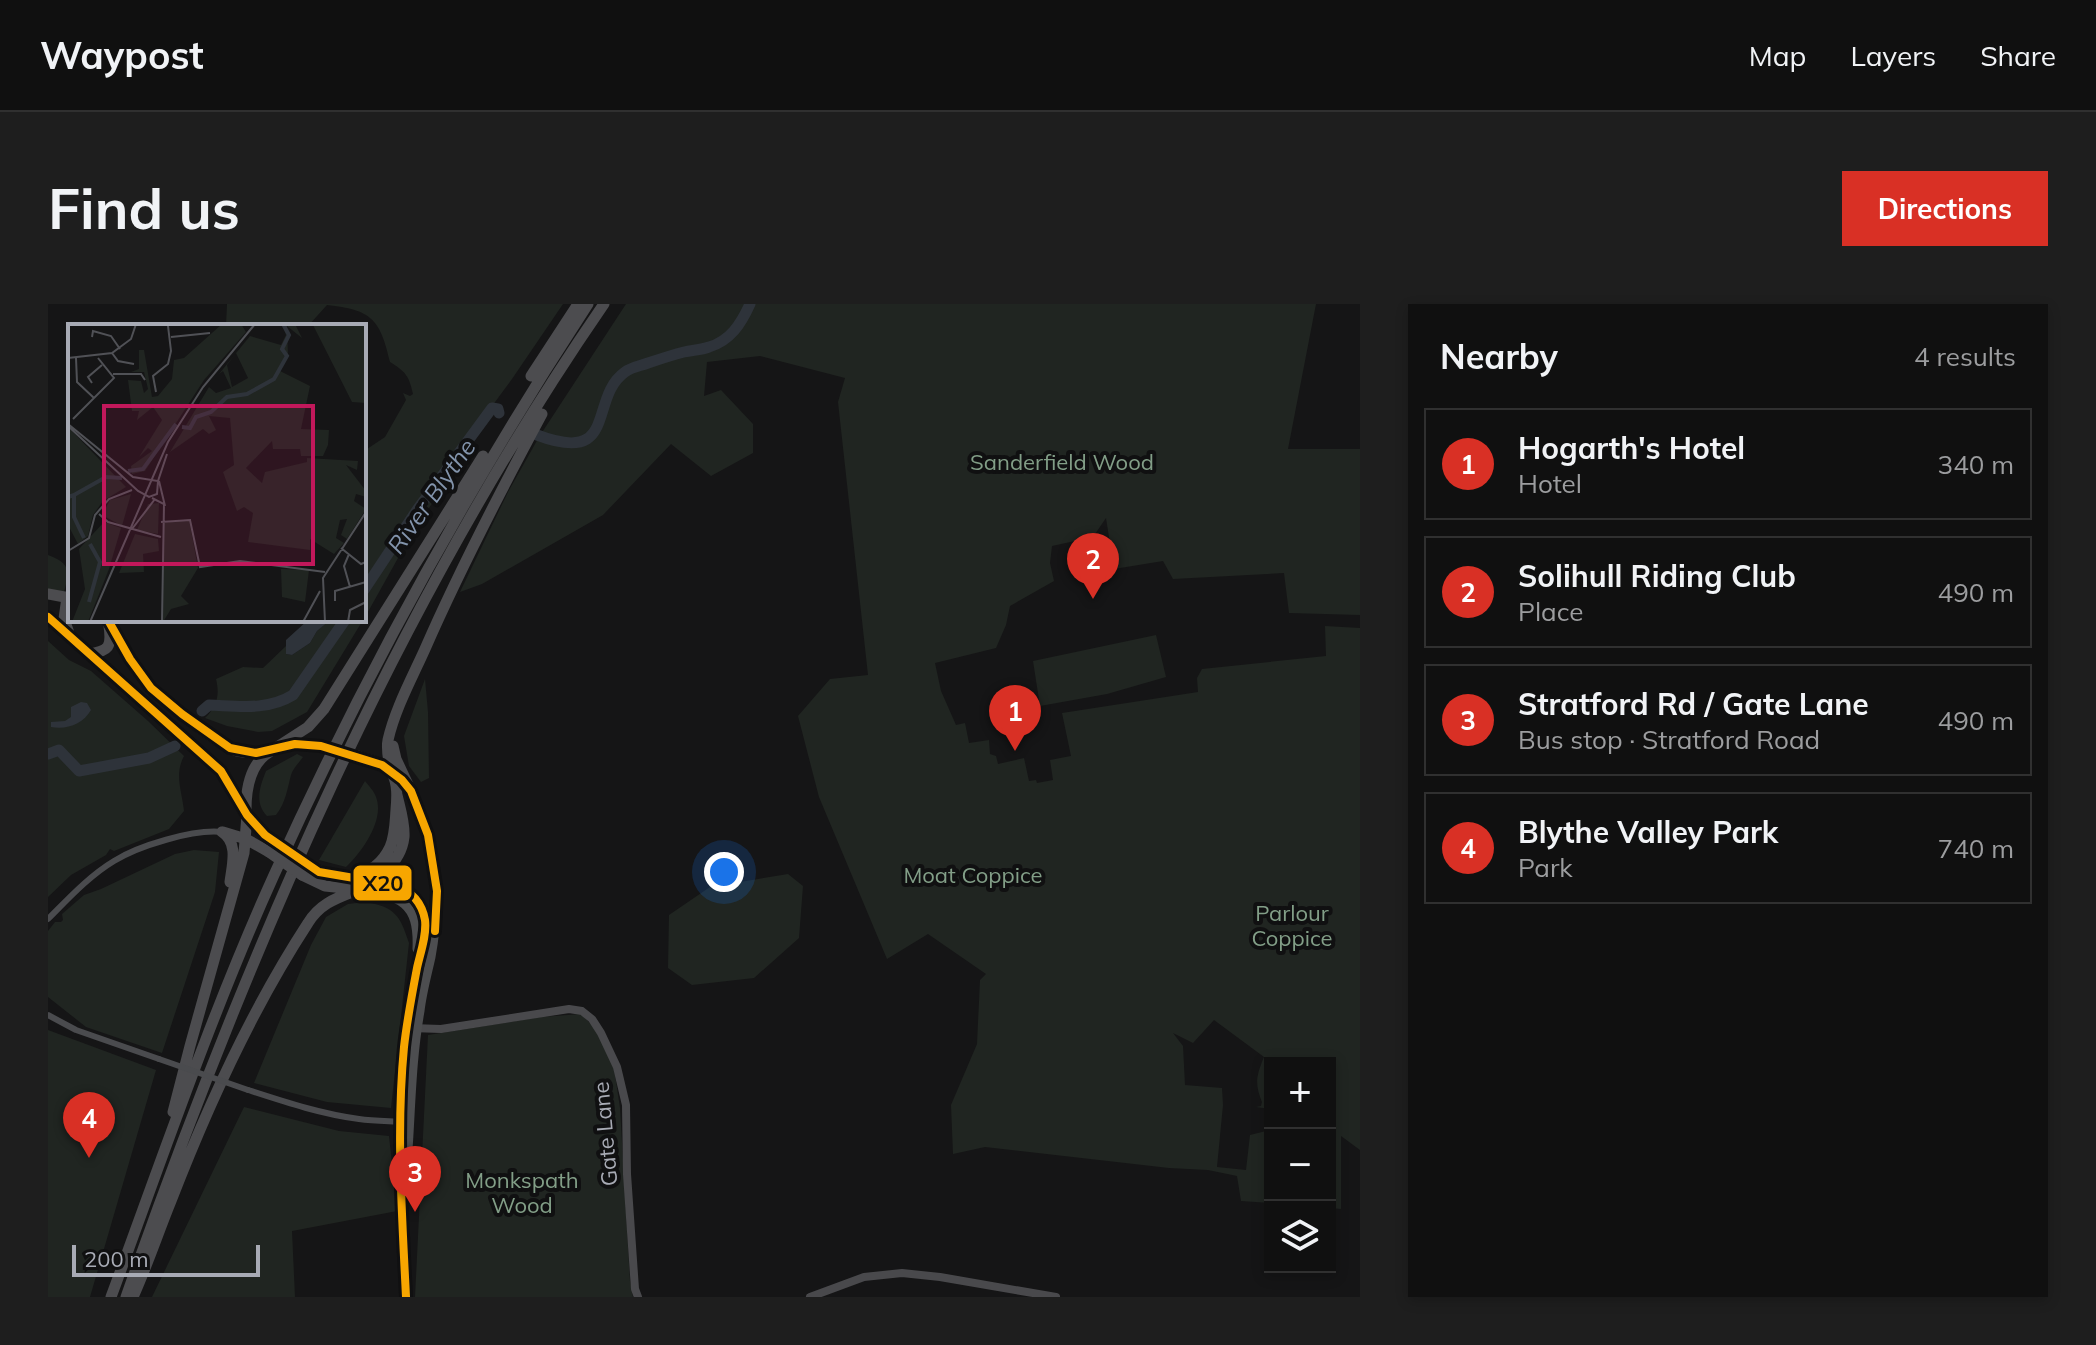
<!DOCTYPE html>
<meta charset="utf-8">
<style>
:root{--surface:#101010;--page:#1e1e1e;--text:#f1f3f6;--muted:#9c9d9f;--line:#303030;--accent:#d93025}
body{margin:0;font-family:Mulish,sans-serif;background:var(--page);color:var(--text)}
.controls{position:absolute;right:24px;bottom:24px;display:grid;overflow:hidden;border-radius:0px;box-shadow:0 4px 12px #0003}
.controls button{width:72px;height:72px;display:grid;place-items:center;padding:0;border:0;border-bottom:2px solid var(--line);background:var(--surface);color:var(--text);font:40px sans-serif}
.scale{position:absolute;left:24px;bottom:20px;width:188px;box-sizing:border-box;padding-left:8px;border:4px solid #a8abb5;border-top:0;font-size:22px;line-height:28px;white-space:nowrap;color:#a8abb5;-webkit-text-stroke:6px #101011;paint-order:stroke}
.you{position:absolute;left:676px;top:568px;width:28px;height:28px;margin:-20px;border:6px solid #fff;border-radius:50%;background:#1a73e8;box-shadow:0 0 0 12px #1a73e833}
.badge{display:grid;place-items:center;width:52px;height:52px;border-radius:50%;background:var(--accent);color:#fff;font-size:26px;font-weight:700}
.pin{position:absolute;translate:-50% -66px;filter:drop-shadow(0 2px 4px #0008)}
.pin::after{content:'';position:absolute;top:42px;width:28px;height:24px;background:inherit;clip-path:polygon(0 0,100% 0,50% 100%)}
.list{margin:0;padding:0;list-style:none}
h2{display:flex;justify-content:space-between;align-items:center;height:104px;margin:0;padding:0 32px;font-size:34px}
h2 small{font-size:26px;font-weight:400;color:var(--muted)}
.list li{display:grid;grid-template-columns:52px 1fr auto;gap:24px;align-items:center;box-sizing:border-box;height:112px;margin:0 16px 16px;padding:0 16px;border:2px solid var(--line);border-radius:0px}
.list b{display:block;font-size:30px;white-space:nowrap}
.list p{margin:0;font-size:26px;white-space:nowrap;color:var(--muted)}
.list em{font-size:26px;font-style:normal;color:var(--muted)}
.icon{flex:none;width:44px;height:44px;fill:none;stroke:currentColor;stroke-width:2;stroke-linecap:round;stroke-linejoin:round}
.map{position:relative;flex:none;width:1312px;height:993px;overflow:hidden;border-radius:0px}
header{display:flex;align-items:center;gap:48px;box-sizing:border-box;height:112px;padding:0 40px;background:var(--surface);border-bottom:2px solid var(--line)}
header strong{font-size:38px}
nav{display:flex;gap:44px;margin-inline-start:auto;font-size:28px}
.intro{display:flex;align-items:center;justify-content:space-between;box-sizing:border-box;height:192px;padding:0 48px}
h1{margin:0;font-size:56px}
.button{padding:20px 36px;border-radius:0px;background:var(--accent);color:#fff;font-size:28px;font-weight:700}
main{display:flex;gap:48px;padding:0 48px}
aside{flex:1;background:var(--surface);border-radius:0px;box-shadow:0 4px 12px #0003}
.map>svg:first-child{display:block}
.green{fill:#202521}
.water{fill:#2e333a}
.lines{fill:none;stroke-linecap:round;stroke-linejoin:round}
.river{stroke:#2e333a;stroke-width:11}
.street{stroke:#4a4b4e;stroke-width:6}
.secondary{stroke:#49494c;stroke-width:8}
.primary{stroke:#4d4e50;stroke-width:9}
.highway{stroke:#4c4c4f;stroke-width:11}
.street-bridge{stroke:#4a4b4e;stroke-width:6}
.highway-bridge{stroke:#4c4c4f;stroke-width:11}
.bus-1-casing{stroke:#101011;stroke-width:14}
.bus-1{stroke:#f7a600;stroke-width:8}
.labels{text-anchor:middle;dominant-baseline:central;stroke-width:8;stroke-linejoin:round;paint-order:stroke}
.park-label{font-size:22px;fill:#829e87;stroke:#101011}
.street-label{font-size:22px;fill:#a8abb5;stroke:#101011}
.water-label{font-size:24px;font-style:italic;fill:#8394ac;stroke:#101011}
.inset-river{fill:none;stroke:#2e333a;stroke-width:4}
.inset-road{fill:none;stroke:#505156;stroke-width:2}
.view{fill:#c2185b;fill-opacity:0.15;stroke:#c2185b;stroke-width:4}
.inset-edge{fill:none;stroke:#a8abb5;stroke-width:4}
.line-badge{stroke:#101011;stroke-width:3}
.pale-badge-label{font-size:22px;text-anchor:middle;font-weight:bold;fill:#111}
</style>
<header>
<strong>Waypost</strong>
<nav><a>Map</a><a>Layers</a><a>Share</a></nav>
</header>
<div class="intro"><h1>Find us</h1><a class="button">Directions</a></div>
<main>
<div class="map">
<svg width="1312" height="993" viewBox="0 0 1312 993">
<rect width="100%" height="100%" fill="#151516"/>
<!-- green -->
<path class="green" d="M 179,0 L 515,0 L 464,75 L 419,136 L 423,142 L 364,229 L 316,315 L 316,147 L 337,133 L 358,96 L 355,89 L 362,92 L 365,90 C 361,72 358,68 342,58 C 332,14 323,6 279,1 L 260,22 L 178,22 Z
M 578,0 L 1268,0 L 1240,145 L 1312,145 L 1312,311 L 1241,309 L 1236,269 L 1125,275 L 1115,257 L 1066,265 L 1058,214 L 1045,233 L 1004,242 L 1002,259 L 1006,277 L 962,302 L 958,321 L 948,344 L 887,359 L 893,387 L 908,421 L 917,419 L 921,439 L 941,436 L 942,450 L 948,452 L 950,460 L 976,454 L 981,477 L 988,476 L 989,479 L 1005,476 L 1002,456 L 1023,452 L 1014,409 L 1150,388 L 1149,374 L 1154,365 L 1278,352 L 1277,322 L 1312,324 L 1312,846 L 1293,832 L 1293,905 L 1282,904 L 1282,759 L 1222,759 L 1222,805 L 1208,803 L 1213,802 L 1214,798 C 1206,779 1209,770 1216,753 L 1166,716 L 1145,739 L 1125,729 L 1135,742 L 1137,781 L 1174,784 L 1175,801 L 1169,863 L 1198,866 L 1202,831 L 1222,826 L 1222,899 L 1193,897 L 1189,872 L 1160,866 L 1121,864 L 937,843 L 905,850 L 903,801 L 929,740 L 932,676 L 938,670 L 880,630 L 839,655 L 771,493 L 750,412 L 782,375 L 820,371 L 790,98 L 797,74 L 712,52 L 659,58 L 656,92 L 673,86 L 705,120 L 705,149 L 663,172 L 623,140 L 555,211 L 434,280 L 412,288 L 460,188 L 491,133 Z
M 0,251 C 22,259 22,266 16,288 L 0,285 Z
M 281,316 L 315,316 L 259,408 L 224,427 L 210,428 L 179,422 L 157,414 C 169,403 172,391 168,375 L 195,363 L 215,364 L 238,342 L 238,350 L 244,351 L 262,339 L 269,327 Z
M 1108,331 L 1118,373 L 1059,390 L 992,402 L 985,357 Z
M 0,337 L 21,356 L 43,367 L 100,417 L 136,452 C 126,471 134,487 136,507 L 121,525 L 66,547 L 62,545 L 58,551 L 23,571 L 0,593 Z
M 377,375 L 380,408 L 381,474 L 373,478 L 361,462 L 356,432 Z
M 249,450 L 255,453 C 251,459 245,464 243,471 C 239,486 238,498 228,511 L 219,512 C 206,499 212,482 218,467 Z
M 317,477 C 321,482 326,487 328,493 C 337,516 314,548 298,563 L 271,556 Z
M 146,546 L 171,548 L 167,588 L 114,749 L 38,723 L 0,693 L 0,627 L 7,618 L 13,618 L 15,616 L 14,610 L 36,591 L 53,585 L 127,550 Z
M 740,570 L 755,582 L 751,634 L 706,674 L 644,681 L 620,664 L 621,611 L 662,583 Z
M 317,598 C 347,603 352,611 361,639 L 343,804 L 279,798 L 206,779 L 263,641 L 278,613 L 300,600 Z
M 533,710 L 547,724 L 566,764 L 572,804 L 582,977 L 585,993 L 367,993 L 380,731 L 493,713 Z
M 0,726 L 108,766 L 42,993 L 0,993 Z
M 196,803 L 291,827 L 341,832 L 349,907 L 244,927 L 247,993 L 104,993 Z"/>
<!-- water -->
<path class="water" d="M 260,316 L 282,316 L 269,327 L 262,339 L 244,351 L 238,350 L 238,336 Z
M 33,398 L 39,399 L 43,406 C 35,420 19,426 3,423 L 3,418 L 17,417 L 23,413 L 23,403 Z"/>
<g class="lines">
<!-- river -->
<path class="river" d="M 489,131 C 571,162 540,94 577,68 C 583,63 592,62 600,59 C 612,55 624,51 636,48 C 644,46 653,46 661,43 C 682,37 693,20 702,0
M 316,286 L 369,206 L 444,104 L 450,105 L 451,109
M 154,407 L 161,401 C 190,402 219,407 245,391 L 297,316
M 0,450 L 11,446 L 31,467 L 101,454 L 127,442"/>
<!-- street -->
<path class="street" d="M 0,615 C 20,595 41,572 66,557 C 90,542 145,525 174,528
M 0,711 L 28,726 L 111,755
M 200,786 C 237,798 273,810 311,815 C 326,817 341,817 356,818"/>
<!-- secondary -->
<path class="secondary" d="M 363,724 L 393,725 L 521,705 L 534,707 L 544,715 L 553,729 L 569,763 L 578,801 L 579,870 L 587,985 L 590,993
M 762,993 L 816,973 L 854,969 L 892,973 L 1008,993"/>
<!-- primary -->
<path class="primary" d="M 304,573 C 340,579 377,580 377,627 L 363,695 L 356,742 L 354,779 L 351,860 L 354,887 L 358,993
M 311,585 C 352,593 371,597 369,645
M 356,875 L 359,860 C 363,809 363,757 372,707 C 374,689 379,671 383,653 C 394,593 387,543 363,487 L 359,482"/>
<!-- highway -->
<path class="highway" d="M 483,72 L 530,0
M 0,290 L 22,294
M 19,293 L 16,315 L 21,329
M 0,313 L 173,467 L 199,511 L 217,531 L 226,537
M 60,316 C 72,339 85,365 104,384 C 118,399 171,441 189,447 C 200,450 210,449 220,447
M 41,350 C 61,347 64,343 61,322
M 345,442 L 348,455 L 363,487
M 226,445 L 260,423 L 276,405 L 435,152
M 342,466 C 341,456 338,446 340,436 C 347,405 364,374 377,345 C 412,265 452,188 494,110
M 198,506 C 198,455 222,433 273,442
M 174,528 C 191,539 184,561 182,578
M 175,528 L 198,535 L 221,548
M 260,561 C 288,578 326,577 342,543 C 347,532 347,519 348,506 C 349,494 350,480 344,469 C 338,459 320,456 310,452
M 254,571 L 277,582 L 306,585
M 125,808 L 142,742 L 196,549 L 199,511
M 63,993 C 115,852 164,708 226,571 C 316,372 421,182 540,0
M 78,993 C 200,647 347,303 556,0
M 85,993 C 99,962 110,929 123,897 C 160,801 204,705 260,619 C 271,601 286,595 304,588 C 327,577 353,561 356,533 C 357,519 352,504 349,491"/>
<!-- street-bridge -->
<path class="street-bridge" d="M 111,755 L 200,786"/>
<!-- highway-bridge -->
<path class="highway-bridge" d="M 273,442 L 310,452
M 226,537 L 260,561
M 221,548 L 254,571"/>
<!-- bus-1 casing -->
<g class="bus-1-casing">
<path id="bus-1" d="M 0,313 L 173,467 L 199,511 L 217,531 L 271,568 L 347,581 C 363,587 374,599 377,616 C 379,631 372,650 369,664 C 364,690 359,716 356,743 C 348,826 354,910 358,993
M 60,316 L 82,355 L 103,384 L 134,410 L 182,444 L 208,449 L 247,440 L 273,442 L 334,461 L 354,476 L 363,487 L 380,531 L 389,587 L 387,627"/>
</g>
<!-- bus-1 -->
<use href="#bus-1" class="bus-1"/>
</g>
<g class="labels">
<!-- park labels -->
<g class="park-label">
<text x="1014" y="158">Sanderfield Wood</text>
<text x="925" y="571">Moat Coppice</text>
<text x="1244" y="609">Parlour<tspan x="1244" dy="25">Coppice</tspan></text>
<text x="474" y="876">Monkspath<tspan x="474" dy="25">Wood</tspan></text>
</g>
<!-- street labels -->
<g class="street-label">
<text transform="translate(557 830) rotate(-95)">Gate Lane</text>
</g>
<!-- water labels -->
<g class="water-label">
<text transform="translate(383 192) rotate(-55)">River Blythe</text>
</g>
</g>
<!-- overview -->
<g transform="translate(20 20)">
<rect width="298" height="298" fill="#151516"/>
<path d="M 154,0 L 173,0 L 178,8 L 136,56 L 77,147 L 64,150 L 63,142 L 84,127 L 80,124 L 71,133 L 94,96 L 85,83 L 69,96 L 71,87 L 64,87 L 60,56 L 73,57 L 76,69 L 80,65 L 76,48 L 63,48 L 71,45 L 71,26 L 76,26 L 84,73 L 90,72 L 104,55 L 106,36 L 116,34 ZM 214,0 L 227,0 L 234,14 L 219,2 L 220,32 L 212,47 L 242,62 L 233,105 L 261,106 L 260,121 L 255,132 L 233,132 L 232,125 L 205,125 L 204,117 L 178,144 L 194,159 L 197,148 L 239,138 L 239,134 L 290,137 L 289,146 L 278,141 L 298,167 L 298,173 L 288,170 L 286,177 L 298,185 L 279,215 L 273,211 L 279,195 L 272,196 L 268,214 L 276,219 L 266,230 L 242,215 L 242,226 L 180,218 L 185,189 L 176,183 L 169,187 L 155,148 L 166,141 L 162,94 L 141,92 L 148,106 L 141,110 L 135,105 L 102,128 L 141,63 L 148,69 L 163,64 L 155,47 L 151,50 L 182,12 L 213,21 L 218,11 ZM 168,29 L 180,54 L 164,63 L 159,41 ZM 295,0 L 298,5 L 298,79 L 284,78 L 245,1 ZM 0,103 L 58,163 L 35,177 L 25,191 L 20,212 L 10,220 L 0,201 ZM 63,170 L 54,202 L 34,191 L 42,176 ZM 91,179 L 90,210 L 69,206 L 80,180 ZM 121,195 L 130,244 L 113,272 L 121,280 L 103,285 L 95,298 L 96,199 ZM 36,198 L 53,204 L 41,245 L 20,298 L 4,298 L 17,265 L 11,225 ZM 67,210 L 90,215 L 91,227 L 75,230 L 76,248 L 51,249 ZM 213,245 L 241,246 L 237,278 L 214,273 Z" fill="#202521" fill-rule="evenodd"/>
<path class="inset-river" d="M 114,103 L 122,104 L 128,93 L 143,88 L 159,73 L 179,70 L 206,55 L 219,32 L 214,25 L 221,11 L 215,0M 60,147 L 75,145 L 108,100M 6,171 L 38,153 L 54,154M 0,173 L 6,171 L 6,193 L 16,214M 21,278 L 32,238 L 22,220"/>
<path class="inset-road" d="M 68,1 L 102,0M 24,13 L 25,7 L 43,12 L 52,25M 103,13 L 142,9M 44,29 L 50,37 L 66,40M 0,34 L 44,29 L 63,15 L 68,0M 8,34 L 9,58 L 26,74M 45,50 L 73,50 L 77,56M 24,59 L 20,53 L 34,41M 88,68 L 85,52 L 100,40 L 103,27 L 100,2M 5,95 L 46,54 L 30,34M 0,100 L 65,153 L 90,157 L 89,170 L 81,173 L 70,167 L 0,102M 90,157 L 99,130M 91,157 L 97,182M 84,174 L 96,180 L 94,298M 31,190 L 40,198 L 93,213M 93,198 L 122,196 L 132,243 L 172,237 L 257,248M 64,205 L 87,175M 273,224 L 293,240 L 298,238M 0,227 L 21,214 L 27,191 L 41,175 L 64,166M 281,230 L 276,242 L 282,263M 267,277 L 267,267 L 298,258M 22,298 L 100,118 L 135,63 L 187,0M 235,298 L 252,267M 257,298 L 255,254 L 298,188M 280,298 L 282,286 L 298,278"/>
<path class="view" d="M 36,82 L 245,82 L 245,240 L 36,240 Z"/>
<rect width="298" height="298" class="inset-edge"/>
</g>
<rect class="line-badge" x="304" y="560" width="61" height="38" rx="8" fill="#f7a600"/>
<g class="pale-badge-label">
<text x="335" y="587">X20</text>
</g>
</svg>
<div class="controls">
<button>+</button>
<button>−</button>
<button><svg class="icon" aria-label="layers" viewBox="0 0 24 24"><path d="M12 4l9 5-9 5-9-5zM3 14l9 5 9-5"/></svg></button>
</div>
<div class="scale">200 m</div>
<div class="you"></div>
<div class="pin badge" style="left:967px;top:447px">1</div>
<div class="pin badge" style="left:1045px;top:295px">2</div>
<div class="pin badge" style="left:367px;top:908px">3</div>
<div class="pin badge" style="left:41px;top:854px">4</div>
</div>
<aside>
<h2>Nearby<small>4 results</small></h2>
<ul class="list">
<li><span class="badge">1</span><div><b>Hogarth's Hotel</b><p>Hotel</p></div><em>340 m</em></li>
<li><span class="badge">2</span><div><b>Solihull Riding Club</b><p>Place</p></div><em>490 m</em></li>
<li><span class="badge">3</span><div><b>Stratford Rd / Gate Lane</b><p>Bus stop · Stratford Road</p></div><em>490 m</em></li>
<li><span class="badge">4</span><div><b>Blythe Valley Park</b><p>Park</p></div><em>740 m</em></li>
</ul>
</aside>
</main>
